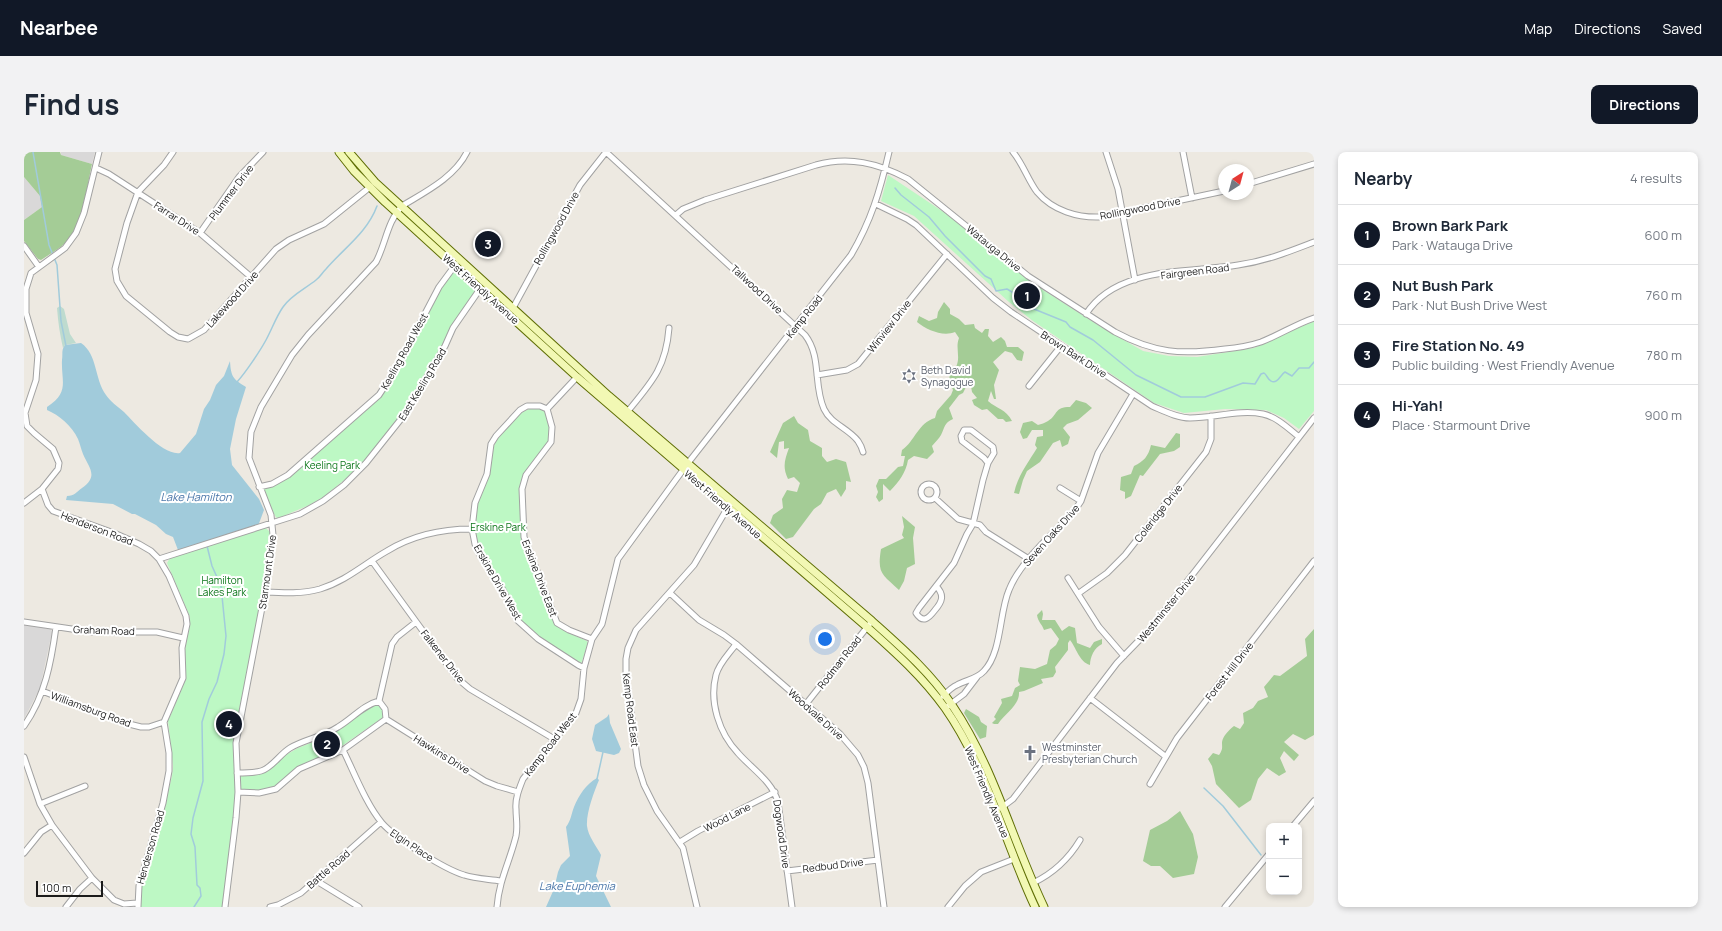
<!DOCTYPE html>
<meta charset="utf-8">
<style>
:root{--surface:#fff;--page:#f2f2f3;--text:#1f2937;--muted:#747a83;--line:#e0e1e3;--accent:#111827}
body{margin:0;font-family:Manrope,sans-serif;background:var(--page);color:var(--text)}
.controls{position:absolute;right:12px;bottom:12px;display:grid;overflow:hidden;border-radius:8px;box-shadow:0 2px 6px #0003}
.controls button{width:36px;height:36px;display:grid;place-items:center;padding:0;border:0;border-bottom:1px solid var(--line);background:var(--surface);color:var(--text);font:20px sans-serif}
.compass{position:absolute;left:1194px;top:12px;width:36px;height:36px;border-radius:50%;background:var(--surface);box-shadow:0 2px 6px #0003;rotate:36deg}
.scale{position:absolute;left:12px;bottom:10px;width:67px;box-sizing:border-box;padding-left:4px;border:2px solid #1b1b1b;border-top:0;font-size:11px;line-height:14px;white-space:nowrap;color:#1b1b1b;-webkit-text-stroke:3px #fff;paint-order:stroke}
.you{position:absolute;left:801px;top:487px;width:14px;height:14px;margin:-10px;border:3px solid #fff;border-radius:50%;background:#1a73e8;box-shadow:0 0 0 6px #1a73e833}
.badge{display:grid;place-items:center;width:26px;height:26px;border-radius:50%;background:var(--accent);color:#fff;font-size:13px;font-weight:700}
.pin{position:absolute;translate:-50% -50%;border:2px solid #fff;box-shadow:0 1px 4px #0006}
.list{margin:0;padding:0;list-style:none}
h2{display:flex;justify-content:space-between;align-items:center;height:52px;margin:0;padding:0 16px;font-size:17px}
h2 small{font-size:13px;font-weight:400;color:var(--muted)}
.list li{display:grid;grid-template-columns:26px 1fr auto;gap:12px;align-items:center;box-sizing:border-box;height:60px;padding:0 16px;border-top:1px solid var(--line)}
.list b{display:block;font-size:15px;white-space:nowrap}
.list p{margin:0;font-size:13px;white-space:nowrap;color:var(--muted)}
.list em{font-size:13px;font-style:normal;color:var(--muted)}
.map{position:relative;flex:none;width:1290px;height:755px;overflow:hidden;border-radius:8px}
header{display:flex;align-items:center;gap:24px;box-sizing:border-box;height:56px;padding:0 20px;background:var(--accent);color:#fff}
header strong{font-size:19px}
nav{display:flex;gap:22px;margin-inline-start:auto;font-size:14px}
.intro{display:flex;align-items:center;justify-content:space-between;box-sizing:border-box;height:96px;padding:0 24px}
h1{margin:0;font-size:28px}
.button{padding:10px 18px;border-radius:8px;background:var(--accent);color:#fff;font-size:14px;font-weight:700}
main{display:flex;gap:24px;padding:0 24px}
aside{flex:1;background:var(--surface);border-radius:8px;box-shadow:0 2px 6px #0003}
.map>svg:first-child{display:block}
.residential{fill:#d9d8d8}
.forest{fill:#a4cc96}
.wetland{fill:#bedbcf}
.park{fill:#bdf8c4}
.water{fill:#a1cbdb}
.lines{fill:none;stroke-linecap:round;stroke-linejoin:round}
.stream{stroke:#a1cbdb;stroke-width:1.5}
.street-casing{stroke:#a2a2a2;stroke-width:7}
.secondary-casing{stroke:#606f06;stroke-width:9}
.street{stroke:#fff;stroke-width:5}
.secondary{stroke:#f2f8b4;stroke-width:7}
.labels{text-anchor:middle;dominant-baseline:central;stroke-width:4;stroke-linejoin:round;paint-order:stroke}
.street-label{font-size:10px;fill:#1b1b1b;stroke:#fff}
.worship-label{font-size:10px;fill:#5b616d;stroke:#fff;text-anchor:start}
.park-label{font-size:10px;fill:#0c7619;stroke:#fff}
.water-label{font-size:11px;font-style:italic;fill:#4a76a9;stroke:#fff}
</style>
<header>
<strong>Nearbee</strong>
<nav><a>Map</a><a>Directions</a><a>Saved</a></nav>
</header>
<div class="intro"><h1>Find us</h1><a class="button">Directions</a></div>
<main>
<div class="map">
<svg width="1290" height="755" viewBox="0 0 1290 755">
<rect width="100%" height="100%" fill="#ede9e1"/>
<!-- residential -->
<path class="residential" d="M 37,0 L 71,0 L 68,12 L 37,3 Z
M 0,25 L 16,44 L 18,55 L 0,68 Z
M 0,473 L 27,477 L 28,480 L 16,536 L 0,567 Z"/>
<!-- forest -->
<path class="forest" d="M 0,0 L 36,0 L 37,3 L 68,12 C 62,38 60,75 38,94 C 32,99 24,103 17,108 L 14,107 L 0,89 L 0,68 L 18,55 L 16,44 L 0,25 Z
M 920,150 L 926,157 L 926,162 L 935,167 L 941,173 L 950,172 L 951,176 L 958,181 L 961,177 L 965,177 L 964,184 L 969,190 L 977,185 L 981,189 L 983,195 L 994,195 L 1000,200 L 998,209 L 993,208 L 988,201 L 981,199 L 969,210 L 975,218 L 970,233 L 972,247 L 970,247 L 967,239 L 964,249 C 973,257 982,257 988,269 L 982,270 L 979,267 L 974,267 L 963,257 L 958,258 L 950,253 L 948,248 L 953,246 L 948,240 L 947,234 L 943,233 L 939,241 L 935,243 L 925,256 L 929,267 C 920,271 921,275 917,283 C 915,287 911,290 908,294 L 910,300 L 903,307 L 890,304 L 884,308 C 882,320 875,330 866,339 L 859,332 L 859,347 L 855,350 L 852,345 L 854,340 L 852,334 L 855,327 L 862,327 L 874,315 L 879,314 L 881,304 L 877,304 L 878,298 C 891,289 894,271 911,266 L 913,259 L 927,243 L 929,238 L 925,229 L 927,214 L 932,215 C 937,205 931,196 935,186 L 931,180 C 919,185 903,178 893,170 L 895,164 L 905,169 L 913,166 L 914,160 Z
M 1052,248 L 1062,251 L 1068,256 L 1054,268 L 1043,272 L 1039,276 L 1046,285 L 1044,292 L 1038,295 L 1036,288 L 1029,291 L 1016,310 L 1003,319 L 999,328 L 995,342 L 990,341 C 994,323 1004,311 1013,296 L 1011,293 L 1013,285 L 1019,284 L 1019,278 L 1008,278 L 1003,286 L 999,287 L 996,280 L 999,271 L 1008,269 L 1014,273 C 1017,272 1021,271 1024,269 C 1034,263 1030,255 1046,255 Z
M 770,264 L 774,271 L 784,278 L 786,289 L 798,296 L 798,304 L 803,310 L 812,307 L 822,310 L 827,330 L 822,329 L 822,337 L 817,345 L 812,337 L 803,341 L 797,352 L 790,357 L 769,385 L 762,387 L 746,371 L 749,363 L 759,356 L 758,347 L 763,338 L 773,340 L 776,331 L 770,325 L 764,327 C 758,315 761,307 765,296 L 760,297 L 760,289 L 755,290 L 753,306 L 746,300 L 759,271 Z
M 1152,281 L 1156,282 L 1156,295 L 1150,299 L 1136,302 L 1119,324 L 1116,323 L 1107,344 L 1101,347 L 1101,340 L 1096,338 L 1097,325 L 1107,322 L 1110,314 C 1120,309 1124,305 1127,293 L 1141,296 Z
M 878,364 L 891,375 L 889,386 L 891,412 L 883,416 L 880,429 L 875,438 C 858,422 853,422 857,397 L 880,386 L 878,383 L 880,375 Z
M 1018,458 L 1019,462 L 1018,468 L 1031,468 L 1038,479 L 1045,474 L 1051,476 L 1053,491 L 1066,496 L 1070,490 L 1078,487 L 1078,492 C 1070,496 1066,505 1066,513 C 1055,510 1052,495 1046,488 L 1044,491 L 1044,498 L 1031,515 L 1032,520 L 1029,525 L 1017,527 L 1019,531 L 1000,539 L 995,540 C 996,553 981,561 974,572 L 970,572 L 968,571 L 972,567 L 970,565 L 978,551 L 977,547 L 988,544 L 991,536 L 996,533 L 994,529 L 996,515 L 1011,517 L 1023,512 L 1026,498 L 1032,493 L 1035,487 L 1027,476 L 1020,478 C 1018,472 1014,470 1013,463 Z
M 1290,477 L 1290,583 L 1281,588 L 1269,582 L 1260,590 L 1275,603 L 1270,609 L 1260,599 L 1256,606 L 1262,620 L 1255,624 L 1243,616 L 1234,627 L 1227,648 L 1215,656 L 1192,632 L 1188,614 L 1184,607 L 1189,601 L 1195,603 C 1199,597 1198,596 1198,590 C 1199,584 1205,578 1210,574 L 1216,577 L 1220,571 L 1219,561 L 1229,556 L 1234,549 L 1244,545 L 1240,535 L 1250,523 L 1256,524 L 1283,504 L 1281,487 Z
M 942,557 L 955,565 L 957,570 L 963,574 L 962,585 L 956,587 L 940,561 Z
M 1156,659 L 1169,682 L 1174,705 L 1170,722 L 1149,726 L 1136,714 L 1127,714 L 1119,709 L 1126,678 L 1143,669 Z"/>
<!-- wetland -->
<path class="wetland" d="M 36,154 L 40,157 L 46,182 L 52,191 L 41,193 L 39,196 C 36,183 34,170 33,156 Z"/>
<!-- park -->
<path class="park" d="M 864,23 L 921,61 L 1019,138 L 1077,175 L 1119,199 L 1145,204 L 1173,205 L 1230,196 L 1290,169 L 1290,259 L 1275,277 L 1260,266 L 1242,258 L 1201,257 L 1160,261 L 1130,251 L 1009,169 L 985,150 L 890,64 L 857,49 Z
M 430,119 L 453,138 L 380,261 L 341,308 L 324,325 L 298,346 L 283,354 L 257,365 L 253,366 L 251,364 L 239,336 L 258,328 L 357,243 L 416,137 Z
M 508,256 L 516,256 L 523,261 L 526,276 L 525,290 L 499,324 L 496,338 L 497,384 L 531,472 L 543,480 L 563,489 L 564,491 L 557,512 L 521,490 L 496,467 L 483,439 L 456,397 L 450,377 L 453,353 L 465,323 L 470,294 L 475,283 L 498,260 Z
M 242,376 L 248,382 L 246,403 L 211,586 L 211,665 L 202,726 L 200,755 L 117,755 L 118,734 L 137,668 L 148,624 L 149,614 L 144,569 L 162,527 L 161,497 L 166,472 L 166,465 L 143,411 L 146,406 Z
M 350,553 C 357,552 359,558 360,564 L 358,566 L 315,596 L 274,615 L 251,634 L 235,639 L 218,639 L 216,637 L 215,626 L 218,622 L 238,621 L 244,619 L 260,604 L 274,596 L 304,584 Z"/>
<!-- water -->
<path class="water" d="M 57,191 C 74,203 70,226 82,243 C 86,249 94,255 100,260 C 111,271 139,304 156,301 L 172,282 L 180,257 L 186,248 L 192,233 L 200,224 L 206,209 C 207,225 209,227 222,235 L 212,267 L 206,297 L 208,313 L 235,347 L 240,358 L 234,374 L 154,398 L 149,385 L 142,382 L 132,373 L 111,362 L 108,362 L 89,352 L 42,348 L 43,344 C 51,344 52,340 58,336 C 75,324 65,316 59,302 C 57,297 56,292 54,287 C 48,274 35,263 23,258 L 23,255 C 46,240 37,230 38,208 C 39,202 37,198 41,193 Z
M 585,562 L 586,571 L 597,597 L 595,601 L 590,603 L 572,599 L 568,587 L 571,573 L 583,565 Z
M 573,626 L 575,628 C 570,640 562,661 563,674 C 564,684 573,695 577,703 L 572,724 L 587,755 L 522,755 L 530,737 L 534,720 L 537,713 L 546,704 L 542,675 C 547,668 547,663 550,655 C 555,643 562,632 573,626 Z"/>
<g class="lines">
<!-- stream -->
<path class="stream" d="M 9,0 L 25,93 L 33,113 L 37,169 L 42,194
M 871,36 L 877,43 L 905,65 L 921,84 L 961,124 L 967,127 L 972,139 L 983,137 L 988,140 L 991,147 L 998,147 L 1010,157 L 1042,170 L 1046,175 L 1069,188 L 1112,223 L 1157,245 L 1181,245 L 1219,231 L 1231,232 L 1237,222 L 1240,221 C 1243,223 1244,228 1247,229 C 1253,233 1257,222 1261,220 L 1268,224 L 1275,216 L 1285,216 L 1290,210
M 213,230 C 222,220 236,199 242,188 C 248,177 252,165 259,155 C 267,143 281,137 292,128 C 296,125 298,121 302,117 C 320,96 343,81 353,54
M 573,627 L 579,600
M 1180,636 L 1199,654 L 1237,703
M 170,755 L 177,744 L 176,736 L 173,733 L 171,695 L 167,682 L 169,666 L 179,629 L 178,570 L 185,547 L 193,530 L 200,502 L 202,484 L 197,434 L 188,414 L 183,394"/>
<!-- street casing -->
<g class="street-casing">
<path id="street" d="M 149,0 L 140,13 L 114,40 L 103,71 L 91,117 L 93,129 L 102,144 L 146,180 L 154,185 L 164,187 L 180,178 L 252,97 L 265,88 L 300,72 L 346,35
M 582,0 L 781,183 C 798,205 789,233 800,257 C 807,272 824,276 834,289 C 836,292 838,296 839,300
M 989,0 C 999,12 1004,28 1013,40 C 1029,59 1054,66 1077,65 L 1200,39
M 1082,0 L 1094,37 L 1111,128
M 1159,0 L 1168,46
M 72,16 L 85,22 L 176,81 L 227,125
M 1224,32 L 1290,12
M 852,52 L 883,67 L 892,73 L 969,146 L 987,160 L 1128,254 C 1140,259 1153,266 1166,266 C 1190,266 1216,257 1239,262 C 1253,265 1265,277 1275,285
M 652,63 L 659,57 L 681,48 L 792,13 C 825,4 854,11 884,27 L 1004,124 L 1091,180 C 1130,201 1157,203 1201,197 C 1213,196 1225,194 1237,190 C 1255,183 1272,172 1290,166
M 176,81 L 215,25 L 239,0
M 0,94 L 15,115
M 489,156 L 556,33 L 582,0
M 1062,162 C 1093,114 1164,121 1214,113 C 1242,109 1264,100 1290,90
M 793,223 L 823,218 L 834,212 L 923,102
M 1005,234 L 1037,194
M 523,257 L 516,254 L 503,254 L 496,258 L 472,284 L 467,292 L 463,322 L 451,351 L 448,377 L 451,392 L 454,400 L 479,438 L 494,469 L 514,487 L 554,513 L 560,516
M 523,257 L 528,275 L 527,290 L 502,323 L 498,337 L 500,385 L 533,471 L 545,478 L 568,487
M 523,257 L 553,225
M 604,259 C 628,230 642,215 645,176
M897 340a8 8 0 1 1 16 0a8 8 0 1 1-16 0Z
M 235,335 L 248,332 L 264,323 L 355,243 L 372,217 L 415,135 L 432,112
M 1036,336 L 1057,349
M 18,337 L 24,353 L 29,359 L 90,381 L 115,392 L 127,399 L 135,407 L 145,424 L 162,464 L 163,472 L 158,496 L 159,526 L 140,570 L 145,601 L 145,619 L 139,651 L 115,734 L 114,755
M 911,346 L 934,367 L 956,373 L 962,380 L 1005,407
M 0,351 L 18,337 L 34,317 L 35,311 L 29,297 L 10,281 L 3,274 L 1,261 L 12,228 L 14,202 L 2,161 L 2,137 L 7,121 L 41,96 L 52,81 L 60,61 L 75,0
M 135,407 L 276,362 L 299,349 L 320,333 L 342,311 L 381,262 L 421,194 L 429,176 L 456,137
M 348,409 L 433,526 L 446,537 L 532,588
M 1044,426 L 1075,475 L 1100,504
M 912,434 C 921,443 918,450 911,458 C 905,466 899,472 892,461 L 895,456 L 930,411 L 943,382 L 949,372 L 959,328 L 964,311 L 970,301 L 969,295 L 947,278 L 940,278 L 937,284 L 938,289 L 960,306 L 964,311
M 241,440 C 260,441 278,442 296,437 C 322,429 340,412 363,399 C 389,383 418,377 448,377
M 646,441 L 675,468 L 700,483 L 712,492 L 816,582 L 834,603 L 840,615 L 844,631 L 860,755
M 1055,441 L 1083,421 L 1101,403 L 1182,300 L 1187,287 L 1187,264
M 0,470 L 68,480 L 133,480 L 159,486
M 712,492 C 705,502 695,511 692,523 C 685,550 695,581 714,601 C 728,617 748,629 754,650 L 768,755
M 18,539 L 101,571 L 117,575 L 125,575 L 140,570
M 919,544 C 923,540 928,535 933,533 C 942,528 953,527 960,519 C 978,500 975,461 985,438 C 997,408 1030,381 1051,358 L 1057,349 L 1074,301 L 1109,242
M 1066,546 L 1141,604
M 355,549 L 368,492 L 373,485 L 392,470
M 355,549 L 361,557 L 362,567
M 782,552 L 848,469
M 924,554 L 940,542 L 953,525
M 362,567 L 461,629 L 473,634 L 494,640
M 0,574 C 21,544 27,511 32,475
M 319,598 C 330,620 342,652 358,671 C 371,686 420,717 440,723 C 452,727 465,727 477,729
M 0,605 L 16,652 L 28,673 L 68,726 L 90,748 L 100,752 L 113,751
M 213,621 C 221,621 230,621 237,619 C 248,616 256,602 266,596 C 281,587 299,585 314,575 C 328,567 339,553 355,549
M 1126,632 L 1153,586 L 1290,409
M 214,640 L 235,641 L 252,637 L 275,617 L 319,598 L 362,567
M 16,652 L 61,634
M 977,656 L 989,647 L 1093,511 L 1127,476 L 1290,266
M 1269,674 L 1290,649
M 656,690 L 674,679 L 751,640
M 0,701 L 17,680 L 28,673
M 763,719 L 854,708
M 291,728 L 335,755
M 1009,731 C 1030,721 1044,708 1056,688
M 42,755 L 56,737 L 68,726
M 201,755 L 212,666 L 214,640 L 212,591 L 241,440 L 249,383 L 247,363 L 225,306 L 227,280 L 237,255 L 268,203 L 284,183 L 352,110 C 362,91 363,70 378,54 C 401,40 431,25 443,0
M 246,755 L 254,753 L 277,741 L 357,670
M 473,755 C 475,728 486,709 492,684 C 494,674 492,667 492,657 C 491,647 495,637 499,627 L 552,561 L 557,547 L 560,516 L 568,487 L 578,472 L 594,407 L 664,311 L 827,103 C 847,69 856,39 865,0
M 673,755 L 659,696 L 633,659 L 620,633 L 614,614 L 602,522 L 602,507 L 604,496 L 612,478 L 670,413 L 704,355
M 924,755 L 941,734 L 957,720 L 990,707
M 1201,755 L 1245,702"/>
</g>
<!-- secondary casing -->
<g class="secondary-casing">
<path id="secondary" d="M 315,0 L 330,19 L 361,50 L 553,225 L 843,475 C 871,500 899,525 921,556 C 963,616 980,689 1011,755
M 325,0 L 351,30 L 585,244 L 848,469 C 877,495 906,520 928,553 C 970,615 988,688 1020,755"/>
</g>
<!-- street -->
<use href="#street" class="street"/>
<!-- secondary -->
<use href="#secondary" class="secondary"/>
</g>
<!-- icons -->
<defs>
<g id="synagogue-bare" transform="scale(1.2)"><path d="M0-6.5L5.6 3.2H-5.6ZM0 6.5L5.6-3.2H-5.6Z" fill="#6b7280" stroke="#fff" stroke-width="2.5" paint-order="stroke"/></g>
<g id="church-bare" transform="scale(1.2)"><path d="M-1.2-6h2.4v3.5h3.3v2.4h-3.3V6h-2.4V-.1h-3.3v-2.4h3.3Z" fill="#6b7280" stroke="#fff" stroke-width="2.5" paint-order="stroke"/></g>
</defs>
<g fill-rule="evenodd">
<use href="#synagogue-bare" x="885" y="224"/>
<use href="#church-bare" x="1006" y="601"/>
</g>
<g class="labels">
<!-- street labels -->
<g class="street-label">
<text transform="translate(207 40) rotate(-53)">Plummer Drive</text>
<text transform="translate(1116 56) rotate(-11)">Rollingwood Drive</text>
<text transform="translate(153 66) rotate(33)">Farrar Drive</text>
<text transform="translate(532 76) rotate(-61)">Rollingwood Drive</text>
<text transform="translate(970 96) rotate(39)">Watauga Drive</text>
<text transform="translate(1171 119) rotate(-7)">Fairgreen Road</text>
<text transform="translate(457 137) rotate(42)">West Friendly Avenue</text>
<text transform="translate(733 137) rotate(43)">Tallwood Drive</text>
<text transform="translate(208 147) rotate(-48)">Lakewood Drive</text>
<text transform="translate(780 164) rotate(-52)">Kemp Road</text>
<text transform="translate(865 174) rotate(-52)">Winview Drive</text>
<text transform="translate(380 199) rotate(-61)">Keeling Road West</text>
<text transform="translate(1050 202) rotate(33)">Brown Bark Drive</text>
<text transform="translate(398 232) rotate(-59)">East Keeling Road</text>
<text transform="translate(699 352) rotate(41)">West Friendly Avenue</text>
<text transform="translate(1134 361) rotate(-52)">Coleridge Drive</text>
<text transform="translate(73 376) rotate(21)">Henderson Road</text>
<text transform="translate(1027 383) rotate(-48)">Seven Oaks Drive</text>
<text transform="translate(243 420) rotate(-82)">Starmount Drive</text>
<text transform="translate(516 426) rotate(69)">Erskine Drive East</text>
<text transform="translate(474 430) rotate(60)">Erskine Drive West</text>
<text transform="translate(1142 456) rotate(-51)">Westminster Drive</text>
<text transform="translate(80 478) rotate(2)">Graham Road</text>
<text transform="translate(419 504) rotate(52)">Falkener Drive</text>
<text transform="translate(815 510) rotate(-52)">Rodman Road</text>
<text transform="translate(1205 519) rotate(-52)">Forest Hill Drive</text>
<text transform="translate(67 557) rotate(20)">Williamsburg Road</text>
<text transform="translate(607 558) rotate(83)">Kemp Road East</text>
<text transform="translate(792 562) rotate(42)">Woodvale Drive</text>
<text transform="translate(526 592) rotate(-52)">Kemp Road West</text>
<text transform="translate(418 602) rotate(32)">Hawkins Drive</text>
<text transform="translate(963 640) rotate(67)">West Friendly Avenue</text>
<text transform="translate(703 665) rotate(-27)">Wood Lane</text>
<text transform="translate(758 682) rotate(82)">Dogwood Drive</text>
<text transform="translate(388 693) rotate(34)">Elgin Place</text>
<text transform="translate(126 695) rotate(-74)">Henderson Road</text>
<text transform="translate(809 713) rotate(-7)">Redbud Drive</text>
<text transform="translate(304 717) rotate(-41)">Battle Road</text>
</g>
<!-- worship labels -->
<g class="worship-label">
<text x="897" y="218">Beth David<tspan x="897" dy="12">Synagogue</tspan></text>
<text x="1018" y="595">Westminster<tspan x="1018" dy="12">Presbyterian Church</tspan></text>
</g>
<!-- park labels -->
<g class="park-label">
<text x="308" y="313">Keeling Park</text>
<text x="474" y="375">Erskine Park</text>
<text x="198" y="428">Hamilton<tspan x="198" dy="12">Lakes Park</tspan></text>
</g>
<!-- water labels -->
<g class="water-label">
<text x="172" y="344">Lake Hamilton</text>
<text x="553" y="733">Lake Euphemia</text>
</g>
</g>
</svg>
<div class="controls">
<button>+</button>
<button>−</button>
</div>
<svg class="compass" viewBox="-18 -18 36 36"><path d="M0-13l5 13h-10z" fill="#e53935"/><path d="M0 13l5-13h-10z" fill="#747a83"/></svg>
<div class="scale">100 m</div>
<div class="you"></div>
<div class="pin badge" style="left:1003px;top:144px">1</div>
<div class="pin badge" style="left:303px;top:592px">2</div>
<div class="pin badge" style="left:464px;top:92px">3</div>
<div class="pin badge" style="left:205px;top:572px">4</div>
</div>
<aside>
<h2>Nearby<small>4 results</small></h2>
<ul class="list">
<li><span class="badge">1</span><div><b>Brown Bark Park</b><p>Park · Watauga Drive</p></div><em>600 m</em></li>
<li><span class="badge">2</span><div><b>Nut Bush Park</b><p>Park · Nut Bush Drive West</p></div><em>760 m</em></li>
<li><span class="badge">3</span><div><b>Fire Station No. 49</b><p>Public building · West Friendly Avenue</p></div><em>780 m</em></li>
<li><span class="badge">4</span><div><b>Hi-Yah!</b><p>Place · Starmount Drive</p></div><em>900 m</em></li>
</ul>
</aside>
</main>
